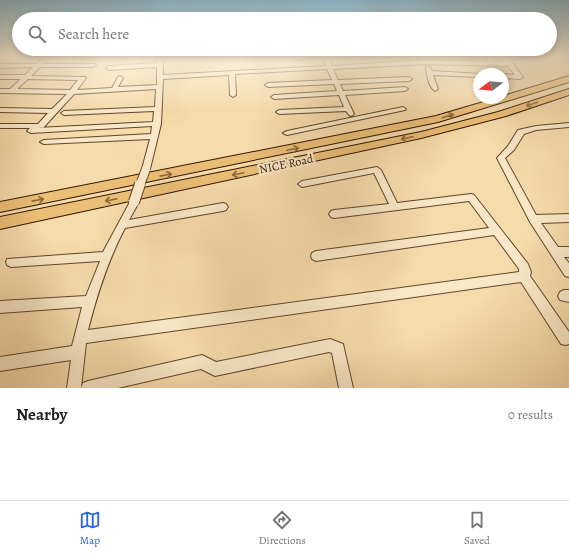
<!DOCTYPE html>
<style>
:root{--surface:#fff;--page:#f2f2f2;--text:#202124;--muted:#757577;--line:#e0e0e0;--accent:#2563eb}
body{margin:0;font-family:Alegreya,serif;background:var(--page);color:var(--text)}
.compass{position:absolute;left:473px;top:68px;width:36px;height:36px;border-radius:50%;background:var(--surface);box-shadow:0 2px 6px #0003;rotate:254deg}
.list{margin:0;padding:0;list-style:none}
h2{display:flex;justify-content:space-between;align-items:center;height:52px;margin:0;padding:0 16px;font-size:17px}
h2 small{font-size:13px;font-weight:400;color:var(--muted)}
.icon{flex:none;width:22px;height:22px;fill:none;stroke:currentColor;stroke-width:2;stroke-linecap:round;stroke-linejoin:round}
.map{position:relative;flex:none;width:569px;height:388px;overflow:hidden}
.search{position:absolute;background:var(--surface);box-shadow:0 2px 6px #0003;left:12px;right:12px;top:12px;height:44px;display:flex;align-items:center;gap:10px;box-sizing:border-box;padding:0 14px;border-radius:22px;color:var(--muted);font-size:15px}
.sheet{height:112px;background:var(--surface)}
nav{display:flex;justify-content:space-around;align-items:center;box-sizing:border-box;height:56px;border-top:1px solid var(--line);background:var(--surface);font-size:11px;color:var(--muted)}
nav a{display:grid;justify-items:center;gap:2px}
nav .on{color:var(--accent)}
.map>svg:first-child{display:block}
.lines{fill:none;stroke-linecap:round;stroke-linejoin:round}
.minor-casing{stroke:#61452d;stroke-width:2}
.highway-casing{stroke:#2f1303;stroke-width:2}
.minor{fill:#f9e8c8;fill-rule:evenodd}
.highway{fill:#ebbe76;fill-rule:evenodd}
.minor-bridge-far1-casing{stroke:#61452d;stroke-width:10;stroke-linecap:butt}
.minor-bridge-casing{stroke:#61452d;stroke-width:12;stroke-linecap:butt}
.minor-bridge-far1{stroke:#f9e8c8;stroke-width:8}
.minor-bridge{stroke:#f9e8c8;stroke-width:10}
.oneway{stroke:#8d683c}
.labels{text-anchor:middle;dominant-baseline:central;stroke-width:4;stroke-linejoin:round;paint-order:stroke}
.street-label{font-size:12px;fill:#2f1303;stroke:#f9e8c8}
</style>
<div class="map">
<svg width="569" height="388" viewBox="0 0 569 388">
<rect width="100%" height="100%" fill="#f6dbab"/>
<filter id="stains"><feTurbulence type="fractalNoise" baseFrequency=".005" numOctaves="4"/><feColorMatrix values="0 0 0 0 .2 0 0 0 0 .09 0 0 0 0 .02 0 0 0 .5 -.17"/></filter>
<radialGradient id="worn" r=".72"><stop offset=".6" stop-color="#630" stop-opacity="0"/><stop offset="1" stop-color="#630" stop-opacity=".3"/></radialGradient>
<g class="lines">
<!-- minor casing -->
<g class="minor-casing">
<path id="minor" d="M 43,57 L 49,57 L 43,64 L 95,64 L 96,65 L 93,67 L 40,67 L 31,76 L 85,77 L 86,78 L 77,90 L 112,88 L 118,77 L 120,76 L 123,78 L 118,87 L 157,85 L 157,67 L 109,70 L 106,68 L 109,66 L 157,63 L 157,57 L 163,57 L 163,75 L 326,66 L 324,57 L 330,57 L 332,66 L 425,60 L 505,62 L 502,57 L 531,57 L 510,60 L 523,77 L 520,79 L 503,78 L 503,74 L 515,75 L 508,66 L 425,64 L 333,69 L 338,80 L 409,77 L 412,79 L 409,81 L 340,84 L 343,91 L 405,87 L 408,89 L 405,91 L 345,95 L 354,114 L 351,116 L 349,115 L 346,111 L 279,114 L 276,112 L 279,110 L 344,107 L 339,95 L 274,99 L 271,97 L 274,95 L 337,91 L 334,84 L 268,87 L 265,85 L 268,83 L 332,80 L 327,69 L 235,74 L 236,95 L 233,97 L 230,95 L 229,75 L 163,79 L 161,124 L 150,169 L 146,172 L 142,169 L 150,139 L 44,144 L 40,142 L 44,140 L 151,134 L 152,126 L 31,133 L 27,131 L 30,128 L 0,128 L 0,124 L 38,124 L 48,113 L 0,112 L 0,108 L 52,109 L 67,94 L 0,93 L 0,89 L 10,89 L 21,79 L 0,79 L 0,75 L 25,75 L 33,67 L 0,68 L 0,64 L 37,64 ZM 28,79 L 78,80 L 70,90 L 17,89 ZM 156,89 L 155,107 L 64,111 L 61,113 L 64,115 L 154,111 L 153,122 L 37,128 L 43,128 L 74,94 Z
M 296,57 L 321,57 L 298,60 Z
M 426,67 L 430,67 L 432,71 L 481,74 L 479,74 L 479,77 L 433,75 L 438,89 L 435,91 C 429,88 426,73 426,67 Z
M 403,107 L 406,109 L 405,110 L 287,135 L 283,133 L 287,131 Z
M 569,123 L 569,127 L 536,130 L 524,134 L 514,150 L 505,158 L 536,215 L 569,214 L 569,222 L 541,223 L 558,247 L 569,247 L 569,257 L 564,257 L 569,263 L 569,277 L 565,276 L 530,222 L 497,158 L 508,146 L 518,130 L 536,126 Z
M 377,167 L 381,170 L 397,203 L 471,194 L 474,195 L 528,264 L 531,272 L 530,276 L 569,332 L 569,344 L 566,345 L 561,344 L 521,282 L 86,343 L 81,388 L 67,388 L 71,360 L 0,371 L 0,357 L 72,346 L 82,307 L 0,313 L 0,301 L 86,296 L 100,261 L 11,267 L 7,265 L 6,262 L 7,259 L 103,252 L 131,200 L 137,200 L 139,202 L 129,220 L 223,203 L 226,204 L 228,207 L 226,210 L 223,211 L 125,228 C 108,260 97,295 88,330 L 519,272 L 519,269 L 494,235 L 316,261 L 312,259 L 311,256 L 312,253 L 316,251 L 489,228 L 469,201 L 334,218 L 331,217 L 329,214 L 331,211 L 334,210 L 389,204 L 374,173 L 302,187 L 298,184 L 302,181 Z
M 564,290 L 569,290 L 569,302 L 560,300 L 558,296 L 560,292 Z
M 330,339 L 343,344 L 353,388 L 339,388 L 332,353 L 329,352 L 215,376 L 201,369 L 118,388 L 81,388 L 83,383 L 88,381 L 202,355 L 216,362 Z"/>
</g>
<!-- highway casing -->
<g class="highway-casing">
<path id="highway" d="M 569,76 L 569,82 L 438,122 L 0,212 L 0,202 L 436,116 L 497,98 L 503,98 L 503,96 Z
M 569,89 L 569,95 L 506,116 L 421,138 L 0,229 L 0,217 L 421,132 L 498,112 Z"/>
</g>
<!-- minor -->
<use href="#minor" class="minor"/>
<!-- highway -->
<use href="#highway" class="highway"/>
<!-- minor-bridge-far1 casing -->
<g class="minor-bridge-far1-casing">
<path id="minor-bridge-far1" d="M 140,185 L 146,169"/>
</g>
<!-- minor-bridge casing -->
<g class="minor-bridge-casing">
<path id="minor-bridge" d="M 134,202 L 140,184"/>
</g>
<!-- minor-bridge-far1 -->
<use href="#minor-bridge-far1" class="minor-bridge-far1"/>
<!-- minor-bridge -->
<use href="#minor-bridge" class="minor-bridge"/>
</g>
<!-- one-way arrows -->
<defs><path id="oneway-shaft" d="M-6 0H5M1.5-3L5.5 0L1.5 3" fill="none" stroke-width="1.6" stroke-linecap="round" stroke-linejoin="round"/></defs>
<g class="oneway">
<use href="#oneway-shaft" transform="translate(532 104) rotate(162)"/>
<use href="#oneway-shaft" transform="translate(448 116) rotate(-16)"/>
<use href="#oneway-shaft" transform="translate(407 138) rotate(168)"/>
<use href="#oneway-shaft" transform="translate(293 149) rotate(-12)"/>
<use href="#oneway-shaft" transform="translate(238 174) rotate(168)"/>
<use href="#oneway-shaft" transform="translate(166 175) rotate(-11)"/>
<use href="#oneway-shaft" transform="translate(38 200) rotate(-11)"/>
<use href="#oneway-shaft" transform="translate(111 200) rotate(168)"/>
</g>
<!-- sky -->
<linearGradient id="sky" x2="0" y2="1"><stop stop-color="#8ab7cd"/><stop offset="0.51" stop-color="#fbefd9"/><stop offset="1" stop-color="#fbefd9" stop-opacity="0"/></linearGradient>
<rect width="569" height="112" fill="url(#sky)"/>
<g class="labels">
<!-- street labels -->
<g class="street-label">
<text transform="translate(286 164) rotate(-12)">NICE Road</text>
</g>
</g>
<rect width="100%" height="100%" filter="url(#stains)"/>
<rect width="100%" height="100%" fill="url(#worn)"/>
</svg>
<svg class="compass" viewBox="-18 -18 36 36"><path d="M0-13l5 13h-10z" fill="#e53935"/><path d="M0 13l5-13h-10z" fill="#757577"/></svg>
<div class="search"><svg class="icon" aria-label="search" viewBox="0 0 24 24"><circle cx="10" cy="10" r="6"/><path d="M15 15l6 6"/></svg>Search here</div>
</div>
<section class="sheet">
<h2>Nearby<small>0 results</small></h2>
<ul class="list">
</ul>
</section>
<nav>
<a class="on"><svg class="icon" aria-label="map" viewBox="0 0 24 24"><path d="M3 6l6-2 6 2 6-2v14l-6 2-6-2-6 2zM9 4v14M15 6v14"/></svg>Map</a>
<a><svg class="icon" aria-label="directions" viewBox="0 0 24 24"><path d="M12 3l9 9-9 9-9-9zM9 14v-3h6M13 9l2 2-2 2"/></svg>Directions</a>
<a><svg class="icon" aria-label="saved" viewBox="0 0 24 24"><path d="M7 4h10v16l-5-4-5 4z"/></svg>Saved</a>
</nav>
